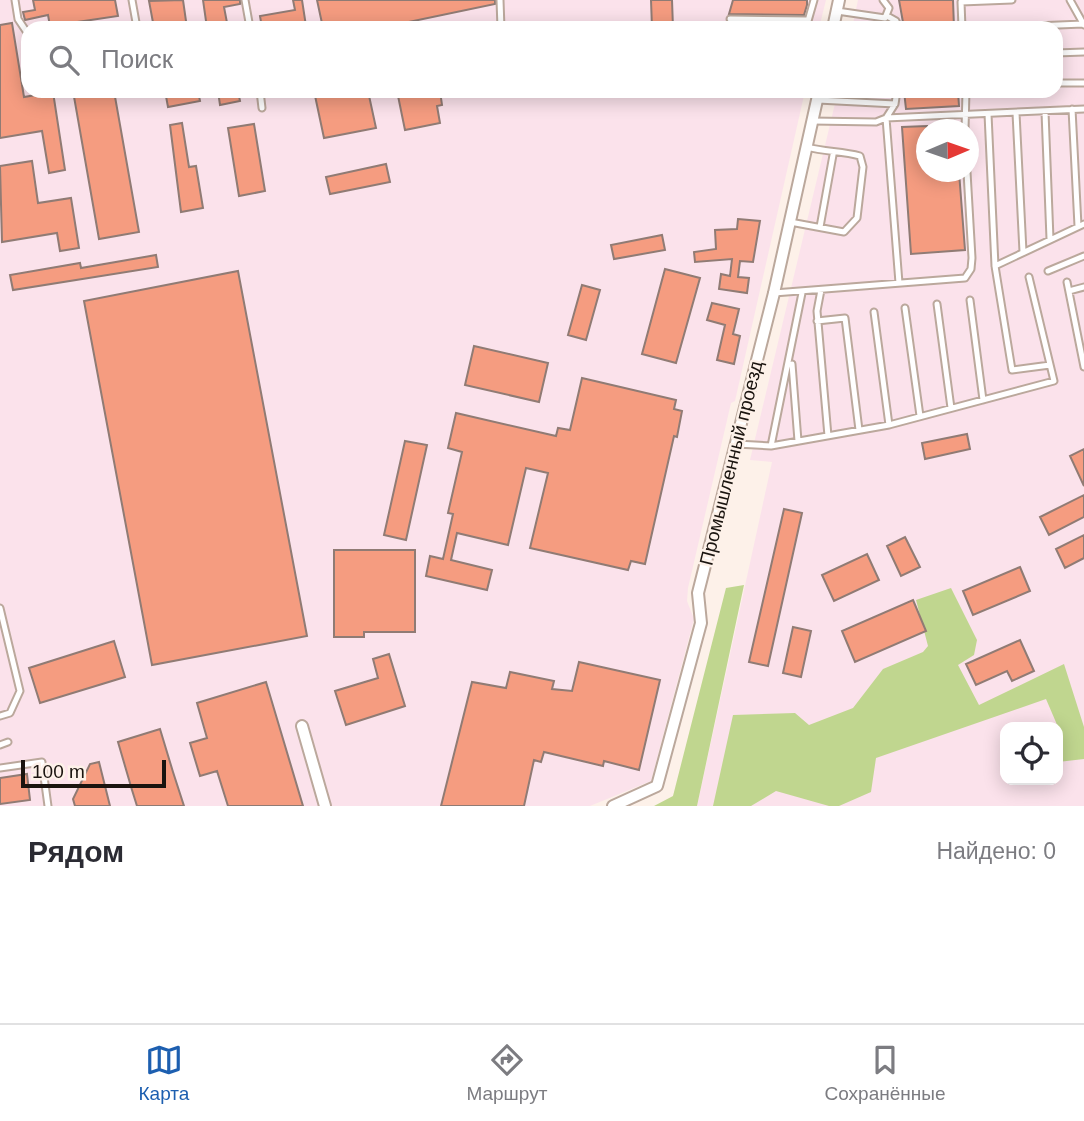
<!DOCTYPE html>
<html lang="ru">
<meta charset="utf-8">
<style>
:root{--surface:#fff;--page:#f2f2f3;--text:#2b2b33;--muted:#7c7c81;--line:#e1e1e2;--accent:#1d5fb0}
body{margin:0;font-family:Arial,sans-serif;background:var(--page);color:var(--text)}
.controls{position:absolute;right:21px;bottom:21px;display:grid;overflow:hidden;border-radius:14px;box-shadow:0 4px 18px #0003}
.controls button{width:63px;height:63px;display:grid;place-items:center;padding:0;border:0;border-bottom:2px solid var(--line);background:var(--surface);color:var(--text);font:35px sans-serif}
.compass{position:absolute;left:916px;top:119px;width:63px;height:63px;border-radius:50%;background:var(--surface);box-shadow:0 4px 18px #0003;rotate:88deg}
.scale{position:absolute;left:21px;bottom:18px;width:145px;box-sizing:border-box;padding-left:7px;border:4px solid #1a140f;border-top:0;font-size:19px;line-height:24px;white-space:nowrap;color:#1a140f;-webkit-text-stroke:5px #fdf1e9;paint-order:stroke}
.list{margin:0;padding:0;list-style:none}
h2{display:flex;justify-content:space-between;align-items:center;height:91px;margin:0;padding:0 28px;font-size:30px}
h2 small{font-size:23px;font-weight:400;color:var(--muted)}
.icon{flex:none;width:38px;height:38px;fill:none;stroke:currentColor;stroke-width:2;stroke-linecap:round;stroke-linejoin:round}
.map{position:relative;flex:none;width:1084px;height:806px;overflow:hidden}
.search{position:absolute;background:var(--surface);box-shadow:0 4px 18px #0003;left:21px;right:21px;top:21px;height:77px;display:flex;align-items:center;gap:18px;box-sizing:border-box;padding:0 24px;border-radius:21px;color:var(--muted);font-size:26px}
.sheet{height:217px;background:var(--surface)}
nav{display:flex;justify-content:space-around;align-items:center;box-sizing:border-box;height:98px;border-top:2px solid var(--line);background:var(--surface);font-size:19px;color:var(--muted)}
nav a{display:grid;justify-items:center;gap:4px}
nav .on{color:var(--accent)}
.map>svg:first-child{display:block}
.industrial{fill:#fbe2eb;fill-rule:evenodd}
.green{fill:#c0d68f}
.building{fill:#f59c80;stroke:#907b74;stroke-width:2}
.lines{fill:none;stroke-linecap:round;stroke-linejoin:round}
.lane-casing{stroke:#bba89c;stroke-width:9}
.street-casing{stroke:#bba89c;stroke-width:14}
.lane{stroke:#fff;stroke-width:5}
.street{stroke:#fff;stroke-width:10}
.labels{text-anchor:middle;dominant-baseline:central;stroke-width:5;stroke-linejoin:round;paint-order:stroke}
.street-label{font-size:19px;fill:#1a140f;stroke:#fdf1e9}
</style>
<div class="map">
<svg width="1084" height="806" viewBox="0 0 1084 806">
<rect width="100%" height="100%" fill="#fdf1e9"/>
<!-- industrial -->
<path class="industrial" d="M 0,0 L 826,0 L 819,28 L 28,28 L 28,91 L 805,91 L 735,401 L 731,403 L 688,588 L 687,601 L 694,619 L 651,781 L 590,806 L 0,806 Z
M 858,0 L 1084,0 L 1084,806 L 697,806 L 772,462 L 750,460 L 838,91 L 1056,91 L 1056,28 L 852,28 ZM 926,130 L 968,130 L 968,172 L 926,172 ZM 1005,727 L 1058,727 L 1058,780 L 1005,780 Z"/>
<!-- green -->
<path class="green" d="M 744,585 L 697,806 L 654,806 L 673,796 L 726,588 Z
M 951,588 L 977,640 L 974,655 L 958,665 L 979,705 L 1064,664 L 1084,727 L 1084,759 L 1058,762 L 1058,727 L 1046,699 L 876,758 L 871,792 L 839,806 L 829,806 L 776,791 L 751,806 L 713,806 L 733,715 L 795,713 L 809,725 L 853,708 L 883,669 L 923,652 L 928,646 L 916,600 Z"/>
<!-- building -->
<path class="building" d="M 33,0 L 115,0 L 118,16 L 50,26 L 48,15 L 25,20 L 23,12 L 35,10 Z
M 183,0 L 187,28 L 154,28 L 149,1 Z
M 203,0 L 240,0 L 240,4 L 224,7 L 228,28 L 207,28 Z
M 293,0 L 302,0 L 306,26 L 262,28 L 260,16 L 295,10 Z
M 317,0 L 495,0 L 495,4 L 380,28 L 323,28 Z
M 651,0 L 672,0 L 673,28 L 652,28 Z
M 733,0 L 807,0 L 807,5 L 804,15 L 729,14 Z
M 899,0 L 953,0 L 954,28 L 904,28 Z
M 12,23 L 24,97 L 53,92 L 65,170 L 49,173 L 42,131 L 0,138 L 0,25 Z
M 729,24 L 730,24 L 801,25 L 801,28 L 729,28 Z
M 73,91 L 114,91 L 139,232 L 99,239 Z
M 165,91 L 198,91 L 200,101 L 168,107 Z
M 218,91 L 238,91 L 240,101 L 220,105 Z
M 314,91 L 368,91 L 376,128 L 324,138 Z
M 397,91 L 440,91 L 442,105 L 437,106 L 440,123 L 405,130 Z
M 904,91 L 958,91 L 959,106 L 906,109 Z
M 182,123 L 189,167 L 196,166 L 203,208 L 181,212 L 170,125 Z
M 254,124 L 265,191 L 239,196 L 228,128 Z
M 927,126 L 927,172 L 959,172 L 965,250 L 911,254 L 902,127 Z
M 32,161 L 38,203 L 71,198 L 79,248 L 60,251 L 57,233 L 2,242 L 0,166 Z
M 386,164 L 390,182 L 330,194 L 326,177 Z
M 738,219 L 760,221 L 753,262 L 740,261 L 738,277 L 749,278 L 747,293 L 719,289 L 721,274 L 730,276 L 732,259 L 695,262 L 694,252 L 716,249 L 715,230 L 737,229 Z
M 662,235 L 665,250 L 614,259 L 611,245 Z
M 156,255 L 158,267 L 13,290 L 10,275 L 80,263 L 81,268 Z
M 665,269 L 700,278 L 676,363 L 642,354 Z
M 238,271 L 307,636 L 152,665 L 84,301 Z
M 582,285 L 600,290 L 586,340 L 568,335 Z
M 712,303 L 739,309 L 733,334 L 740,336 L 734,364 L 717,360 L 725,325 L 707,320 Z
M 474,346 L 548,363 L 539,402 L 465,385 Z
M 582,378 L 676,400 L 674,409 L 682,411 L 677,437 L 674,436 L 645,564 L 631,561 L 628,570 L 530,548 L 548,473 L 526,468 L 508,545 L 457,533 L 451,560 L 492,570 L 487,590 L 426,576 L 430,556 L 443,559 L 453,514 L 448,513 L 462,452 L 448,448 L 456,413 L 556,436 L 558,428 L 570,430 Z
M 967,434 L 970,449 L 925,459 L 922,443 Z
M 405,441 L 427,445 L 406,540 L 384,535 Z
M 1084,449 L 1084,486 L 1070,456 Z
M 1084,495 L 1084,517 L 1049,535 L 1040,517 Z
M 784,509 L 802,513 L 768,666 L 749,662 Z
M 1084,535 L 1084,558 L 1065,568 L 1056,549 Z
M 905,537 L 920,567 L 901,576 L 887,546 Z
M 334,550 L 415,550 L 415,632 L 364,632 L 364,637 L 334,637 Z
M 867,554 L 879,580 L 834,601 L 822,575 Z
M 1020,567 L 1030,591 L 973,615 L 963,591 Z
M 913,600 L 926,631 L 855,662 L 842,631 Z
M 793,627 L 811,631 L 801,677 L 783,673 Z
M 1020,640 L 1034,671 L 1012,681 L 1007,671 L 976,685 L 966,664 Z
M 114,641 L 125,677 L 40,703 L 29,668 Z
M 389,654 L 405,706 L 346,725 L 335,691 L 378,678 L 373,659 Z
M 579,662 L 660,680 L 639,770 L 604,761 L 603,766 L 544,752 L 541,762 L 534,760 L 524,806 L 441,806 L 472,682 L 506,688 L 510,672 L 554,681 L 552,689 L 572,691 Z
M 266,682 L 303,806 L 228,806 L 217,771 L 200,776 L 190,743 L 207,738 L 197,703 Z
M 160,729 L 173,772 L 184,806 L 137,806 L 132,790 L 118,742 Z
M 99,762 L 110,806 L 75,806 L 73,799 L 90,764 Z
M 27,774 L 30,800 L 0,804 L 0,778 Z"/>
<g class="lines">
<!-- lane casing -->
<g class="lane-casing">
<path id="lane" d="M 15,0 L 18,19 L 28,34
M 132,0 L 137,28
M 245,0 L 250,28
M 500,0 L 501,28
M 1070,0 L 1084,25
M 837,11 L 885,18 L 889,8 L 883,0
M 887,16 L 896,21 L 899,28
M 730,19 L 807,20
M 806,28 L 814,0
M 962,28 L 961,2 L 1012,0
M 987,28 L 1083,24
M 1056,53 L 1084,52
M 1056,83 L 1084,83
M 260,91 L 262,108
M 897,91 L 895,104 L 886,118 L 899,283
M 818,100 L 895,104
M 1072,109 L 1078,226
M 1045,112 L 1050,239
M 1016,113 L 1023,252
M 988,114 L 995,266 L 1012,370 L 1050,365
M 812,121 L 876,122 L 886,118 L 1084,109
M 965,130 L 966,91
M 790,222 L 844,232 L 857,218 L 863,167 L 860,156 C 842,151 825,152 807,147
M 820,227 L 833,155
M 995,266 L 1084,224
M 1048,271 L 1084,256
M 1067,282 L 1084,367
M 821,290 L 817,311 L 828,436
M 1069,291 L 1084,287
M 774,293 L 965,278 L 971,269 L 972,258 L 967,172
M 970,300 L 983,400
M 937,304 L 951,408
M 905,308 L 920,416
M 874,312 L 889,425
M 817,321 L 845,318 L 859,430
M 792,364 L 798,441
M 737,444 L 771,446 L 889,425 L 1054,381 L 1029,277
M 771,446 L 802,293
M 0,608 L 20,691 L 10,713 L 0,716
M 0,745 L 8,742
M 0,768 L 42,762 L 48,806"/>
</g>
<!-- street casing -->
<g class="street-casing">
<path id="street" d="M 833,28 L 839,0
M 302,726 L 325,806
M 613,806 L 657,786 L 701,623 L 698,593 L 774,293 L 819,91"/>
</g>
<!-- lane -->
<use href="#lane" class="lane"/>
<!-- street -->
<use href="#street" class="street"/>
</g>
<g class="labels">
<!-- street labels -->
<g class="street-label">
<text transform="translate(731 463) rotate(-76)">Промышленный проезд</text>
</g>
</g>
</svg>
<div class="controls">
<button><svg class="icon" aria-label="locate" viewBox="0 0 24 24"><circle cx="12" cy="12" r="6"/><path d="M12 2v4M12 18v4M2 12h4M18 12h4"/></svg></button>
</div>
<svg class="compass" viewBox="-18 -18 36 36"><path d="M0-13l5 13h-10z" fill="#e53935"/><path d="M0 13l5-13h-10z" fill="#7c7c81"/></svg>
<div class="scale">100 m</div>
<div class="search"><svg class="icon" aria-label="search" viewBox="0 0 24 24"><circle cx="10" cy="10" r="6"/><path d="M15 15l6 6"/></svg>Поиск</div>
</div>
<section class="sheet">
<h2>Рядом<small>Найдено: 0</small></h2>
<ul class="list">
</ul>
</section>
<nav>
<a class="on"><svg class="icon" aria-label="map" viewBox="0 0 24 24"><path d="M3 6l6-2 6 2 6-2v14l-6 2-6-2-6 2zM9 4v14M15 6v14"/></svg>Карта</a>
<a><svg class="icon" aria-label="directions" viewBox="0 0 24 24"><path d="M12 3l9 9-9 9-9-9zM9 14v-3h6M13 9l2 2-2 2"/></svg>Маршрут</a>
<a><svg class="icon" aria-label="saved" viewBox="0 0 24 24"><path d="M7 4h10v16l-5-4-5 4z"/></svg>Сохранённые</a>
</nav>
